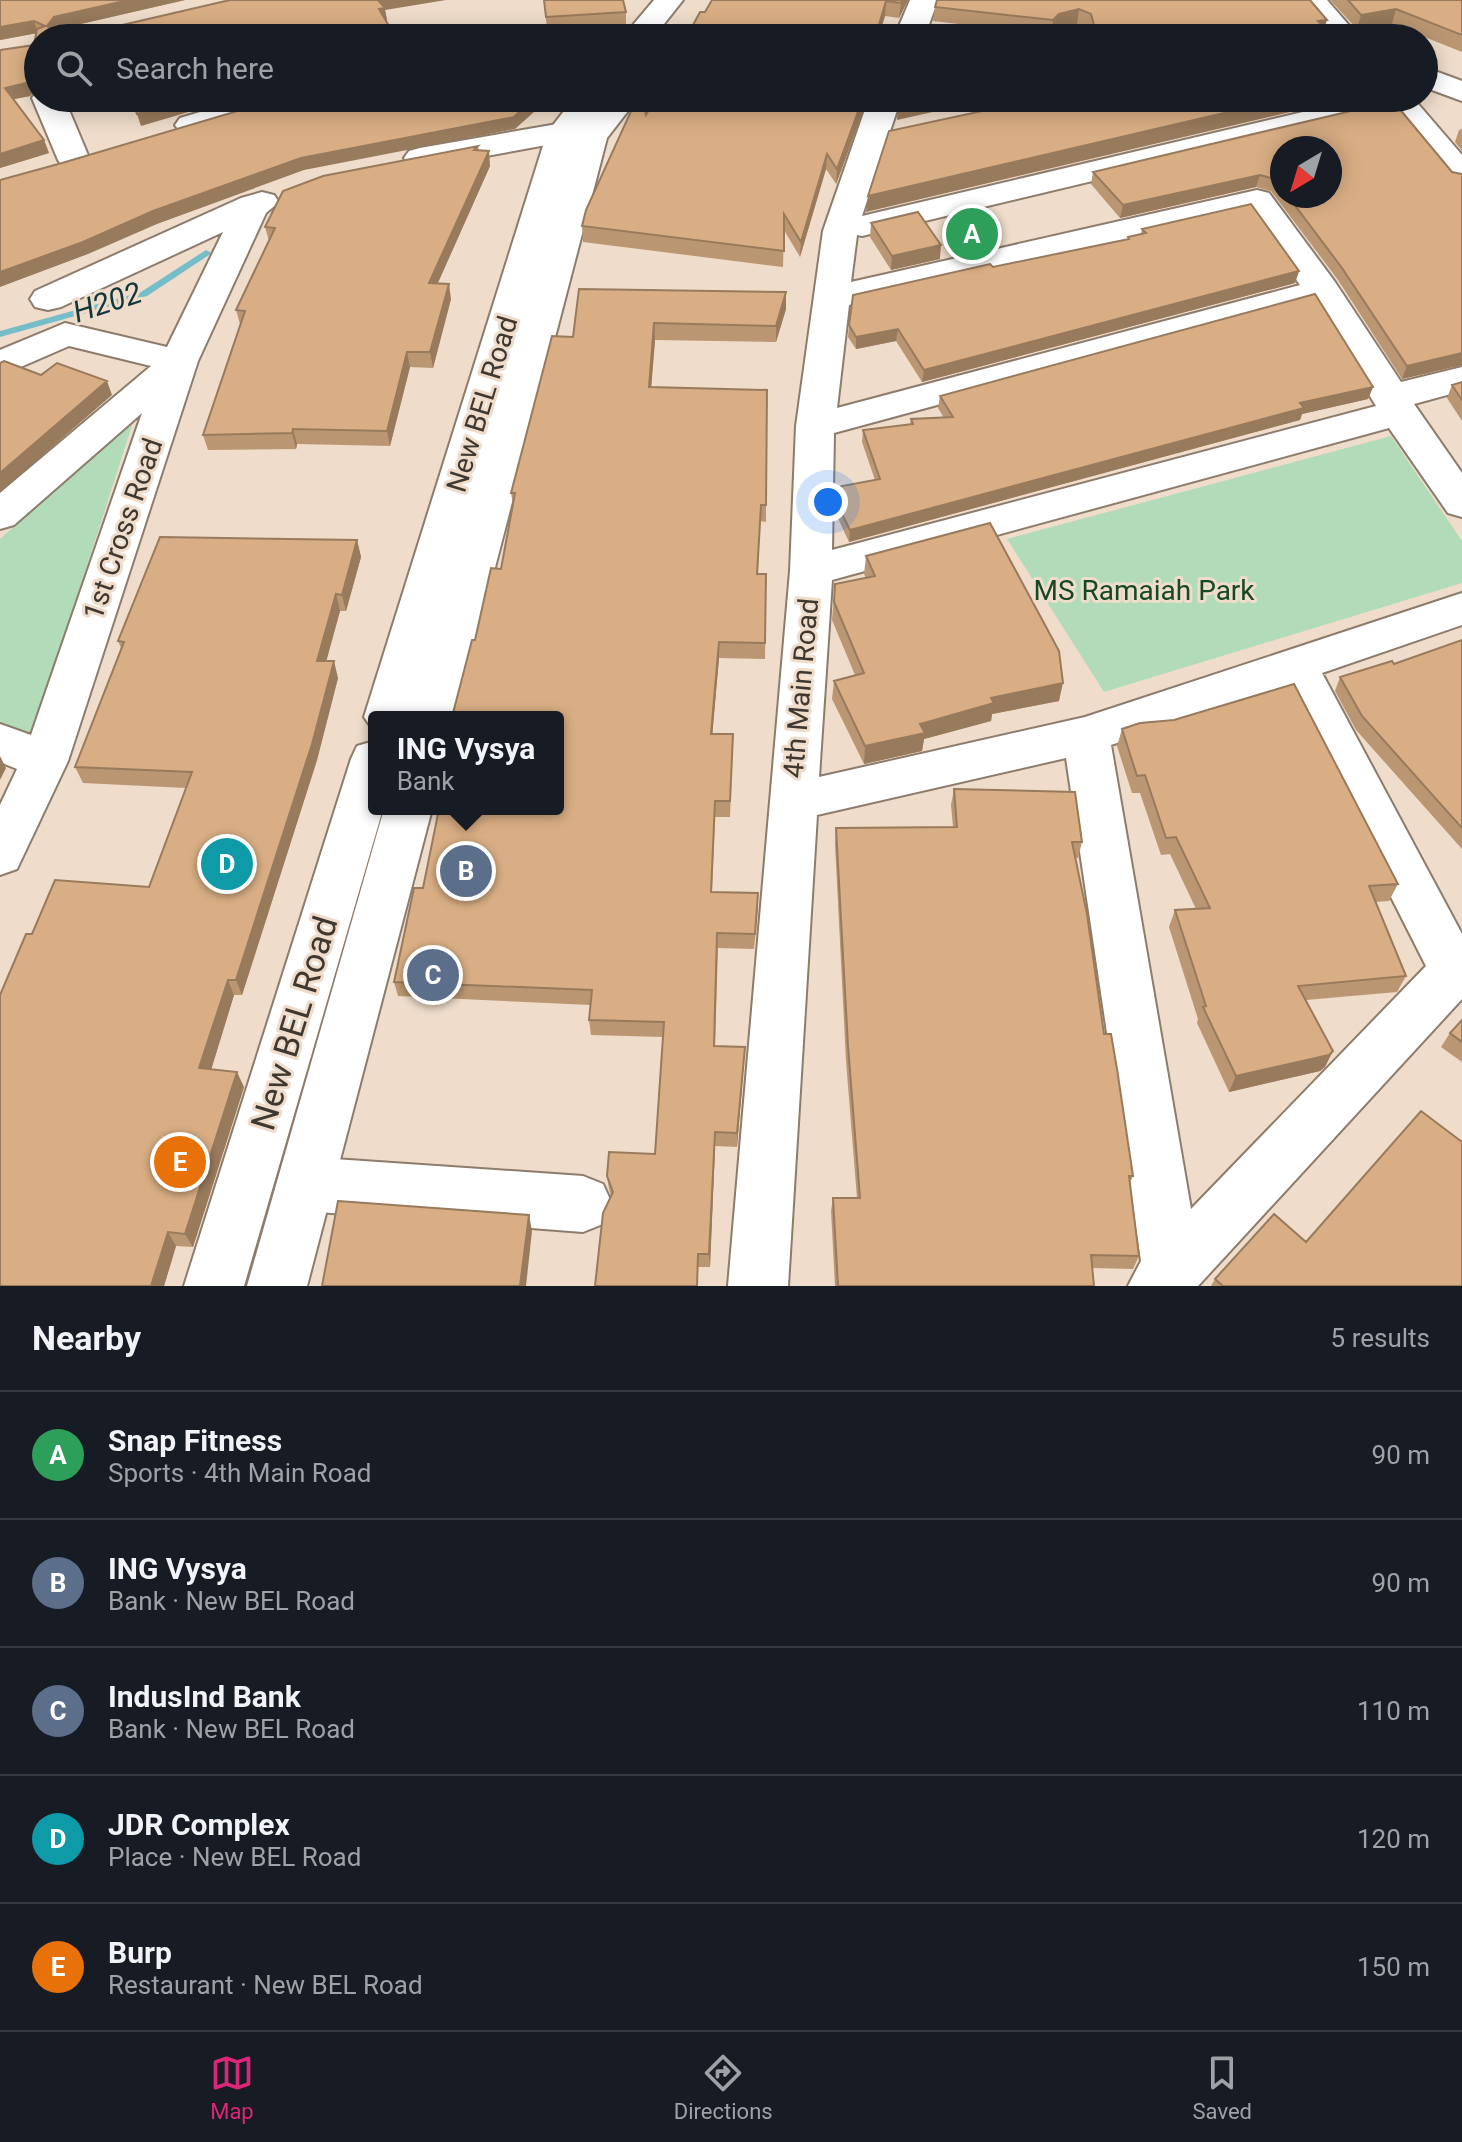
<!DOCTYPE html>
<meta charset="utf-8">
<style>
:root{--surface:#171b24;--page:#242831;--text:#f1f3f6;--muted:#9ea1a6;--line:#363941;--accent:#db2777}
body{margin:0;font-family:Roboto,sans-serif;background:var(--page);color:var(--text)}
.compass{position:absolute;left:1270px;top:136px;width:72px;height:72px;border-radius:50%;background:var(--surface);box-shadow:0 4px 20px #0003;rotate:218deg}
.you{position:absolute;left:828px;top:502px;width:28px;height:28px;margin:-20px;border:6px solid #fff;border-radius:50%;background:#1a73e8;box-shadow:0 0 0 12px #1a73e833}
.badge{display:grid;place-items:center;width:52px;height:52px;border-radius:50%;background:var(--accent);color:#fff;font-size:26px;font-weight:700}
.pin{position:absolute;translate:-50% -50%;border:4px solid #fff;box-shadow:0 2px 8px #0006}
.popup{position:absolute;left:368px;top:711px;width:196px;height:104px;box-sizing:border-box;display:grid;place-content:center;border-radius:8px;background:var(--surface);filter:drop-shadow(0 2px 6px #0005);font-size:26px;white-space:nowrap;color:var(--muted)}
.popup b{font-size:30px;color:var(--text)}
.popup::after{content:'';position:absolute;left:50%;top:100%;margin-left:-16px;border:16px solid transparent;border-top-color:var(--surface)}
.list{margin:0;padding:0;list-style:none}
h2{display:flex;justify-content:space-between;align-items:center;height:104px;margin:0;padding:0 32px;font-size:34px}
h2 small{font-size:26px;font-weight:400;color:var(--muted)}
.list li{display:grid;grid-template-columns:52px 1fr auto;gap:24px;align-items:center;box-sizing:border-box;height:128px;padding:0 32px;border-top:2px solid var(--line)}
.list b{display:block;font-size:30px;white-space:nowrap}
.list p{margin:0;font-size:26px;white-space:nowrap;color:var(--muted)}
.list em{font-size:26px;font-style:normal;color:var(--muted)}
.icon{flex:none;width:44px;height:44px;fill:none;stroke:currentColor;stroke-width:2;stroke-linecap:round;stroke-linejoin:round}
.map{position:relative;flex:none;width:1462px;height:1286px;overflow:hidden}
.search{position:absolute;background:var(--surface);box-shadow:0 4px 20px #0003;left:24px;right:24px;top:24px;height:88px;display:flex;align-items:center;gap:20px;box-sizing:border-box;padding:0 28px;border-radius:44px;color:var(--muted);font-size:30px}
.sheet{height:744px;background:var(--surface)}
nav{display:flex;justify-content:space-around;align-items:center;box-sizing:border-box;height:112px;border-top:2px solid var(--line);background:var(--surface);font-size:22px;color:var(--muted)}
nav a{display:grid;justify-items:center;gap:4px}
nav .on{color:var(--accent)}
.map>svg:first-child{display:block}
.green{fill:#b2dcb9}
.lines{fill:none;stroke-linecap:round;stroke-linejoin:round}
.stream{fill:#74bdc9;fill-rule:evenodd}
.minor-casing{stroke:#8d7c6c;stroke-width:4}
.major-casing{stroke:#8d7c6c;stroke-width:4}
.minor{fill:#fff;fill-rule:evenodd}
.major{fill:#fff;fill-rule:evenodd}
.wall{fill:#bb9672;fill-rule:evenodd}
.shaded-wall{fill:#987a5c}
.building{fill:#d9ae84;stroke:#987a5c;stroke-width:2}
.labels{text-anchor:middle;dominant-baseline:central;stroke-width:6;stroke-linejoin:round;paint-order:stroke}
.street-label{font-size:28px;fill:#3f3831;stroke:#efdcca}
.park-label{font-size:28px;fill:#144924;stroke:#efdcca}
.water-label{font-size:30px;font-style:italic;fill:#11363b;stroke:#efdcca}
.near-street-label{font-size:34px;fill:#3f3831;stroke:#efdcca}
</style>
<div class="map">
<svg width="1462" height="1286" viewBox="0 0 1462 1286">
<rect width="100%" height="100%" fill="#efdcca"/>
<!-- green -->
<path class="green" d="M 134,419 L 32,738 L 0,724 L 0,539 Z
M 1391,436 L 1462,541 L 1462,583 L 1104,692 L 1007,539 Z"/>
<g class="lines">
<!-- stream -->
<path class="stream" d="M 206,250 L 211,253 L 209,255 L 147,296 L 0,337 L 0,331 L 141,292 Z"/>
<!-- minor casing -->
<g class="minor-casing">
<path id="minor" d="M 910,0 L 938,0 L 924,38 L 894,38 Z
M 1297,0 L 1327,0 L 1360,38 L 1329,38 Z
M 1424,67 L 1462,81 L 1462,101 L 1424,87 Z
M 37,91 L 38,98 L 64,98 L 90,160 L 85,167 L 74,170 L 63,167 L 58,160 L 32,98 Z
M 247,98 L 296,98 L 291,105 L 191,134 L 180,132 L 175,125 L 180,118 Z
M 869,98 L 901,98 L 862,216 L 1362,98 L 1413,98 L 1462,155 L 1462,185 L 1450,182 L 1390,110 L 862,236 L 857,235 L 851,282 L 1257,190 L 1269,193 L 1335,282 L 1401,382 L 1462,367 L 1462,391 L 1414,404 L 1462,473 L 1462,517 L 1448,513 L 1389,428 L 832,580 L 819,777 L 1085,717 L 1462,593 L 1462,625 L 1322,673 L 1462,934 L 1462,999 L 1198,1286 L 1128,1286 L 1141,1261 L 1066,758 L 817,815 L 788,1286 L 728,1286 L 790,571 L 796,426 L 823,231 ZM 1249,212 L 1300,285 L 837,408 L 849,305 ZM 1313,303 L 1376,406 L 832,550 L 834,433 ZM 1284,686 L 1426,966 L 1191,1209 L 1111,745 Z
M 563,123 L 574,126 L 579,133 L 574,140 L 420,168 L 409,165 L 404,158 L 409,151 L 420,148 Z
M 262,192 L 274,195 L 279,202 L 266,213 L 198,361 L 68,761 L 17,869 L 0,875 L 0,805 L 17,769 L 0,762 L 0,724 L 31,735 L 142,413 L 14,525 L 0,529 L 0,493 L 151,366 L 69,346 L 0,376 L 0,350 L 65,323 L 167,347 L 223,232 L 61,307 L 48,310 L 35,307 L 30,299 L 35,291 L 241,198 Z
M 305,1157 L 583,1176 L 603,1184 L 612,1204 L 603,1224 L 583,1232 L 305,1211 L 285,1203 L 277,1184 L 285,1165 Z"/>
</g>
<!-- major casing -->
<g class="major-casing">
<path id="major" d="M 654,0 L 683,0 L 653,38 L 622,38 Z
M 574,98 L 638,98 L 607,138 L 456,717 L 410,717 L 423,671 L 410,717 L 374,717 L 374,731 L 364,717 L 547,133 Z
M 374,741 L 374,809 L 383,809 L 244,1286 L 184,1286 L 351,759 L 357,746 Z
M 384,809 L 432,809 L 307,1286 L 247,1286 Z"/>
</g>
<!-- minor -->
<use href="#minor" class="minor"/>
<!-- major -->
<use href="#major" class="major"/>
</g>
<!-- wall -->
<path class="wall" d="M 0,0 L 185,0 L 60,29 L 105,29 L 385,10 L 387,20 L 38,38 L 38,90 L 37,88 L 30,96 L 14,99 L 44,140 L 49,153 L 0,168 L 0,50 L 34,45 L 36,33 L 0,40 Z
M 544,0 L 626,12 L 626,24 L 547,29 Z
M 908,0 L 899,18 L 885,16 L 878,38 L 686,38 L 705,12 Z
M 1310,0 L 1324,28 L 1089,30 L 1089,29 L 1077,24 L 1056,29 L 1051,35 L 933,21 L 935,7 Z
M 1330,0 L 1462,0 L 1462,52 L 1392,24 L 1357,29 Z
M 655,98 L 868,98 L 836,184 L 826,169 L 800,257 L 784,230 L 783,267 L 583,242 L 582,226 Z
M 1393,101 L 1462,365 L 1402,379 L 1338,280 L 1271,191 L 1256,187 L 1120,218 L 1091,184 L 1093,172 ZM 1282,148 L 1330,196 L 1282,196 Z
M 1462,129 L 1462,151 L 1455,142 L 1459,130 Z
M 478,146 L 479,150 L 490,166 L 438,283 L 451,299 L 433,368 L 410,367 L 390,446 L 297,444 L 296,449 L 208,450 L 203,435 L 240,324 L 236,310 L 269,241 L 265,227 Z
M 871,223 L 940,259 L 891,270 L 870,237 Z
M 1142,229 L 1299,271 L 1295,283 L 922,382 L 896,341 L 856,349 L 848,337 L 849,325 L 993,267 L 1127,240 L 1128,237 L 1141,234 Z
M 579,289 L 786,309 L 776,342 L 655,340 L 651,387 L 766,505 L 766,522 L 760,521 L 758,574 L 766,574 L 765,659 L 719,658 L 712,734 L 733,734 L 730,817 L 715,817 L 712,892 L 758,908 L 754,949 L 718,948 L 715,1046 L 745,1047 L 744,1061 L 737,1147 L 715,1146 L 710,1267 L 698,1267 L 611,1196 L 609,1189 L 607,1176 L 655,1154 L 663,1037 L 591,1035 L 589,1020 L 591,1005 L 398,996 L 394,982 L 423,888 L 475,640 L 501,569 L 513,505 L 511,493 L 573,337 Z
M 1462,382 L 1462,421 L 1447,398 L 1452,385 Z
M 1373,387 L 1368,399 L 1302,414 L 1300,420 L 849,542 L 836,514 L 837,487 L 875,480 L 862,442 L 863,430 L 910,425 L 911,419 L 944,418 L 938,408 L 940,396 Z
M 357,540 L 361,557 L 346,611 L 340,611 L 326,661 L 338,678 L 317,760 L 242,995 L 234,995 L 211,1070 L 244,1087 L 193,1247 L 176,1246 L 164,1286 L 32,934 L 149,887 L 186,788 L 83,783 L 75,767 L 121,648 L 118,641 Z
M 866,556 L 1059,701 L 992,714 L 991,721 L 924,739 L 922,751 L 864,764 L 832,699 L 834,681 L 855,675 L 832,620 L 835,584 L 866,578 L 864,574 Z
M 1462,640 L 1462,849 L 1356,730 L 1335,691 L 1340,677 L 1394,664 Z
M 1122,729 L 1398,884 L 1389,901 L 1375,902 L 1406,976 L 1397,992 L 1306,1000 L 1325,1067 L 1320,1071 L 1229,1092 L 1197,1023 L 1198,1019 L 1169,927 L 1175,910 L 1196,909 L 1170,854 L 1161,855 L 1140,793 L 1132,793 L 1117,746 Z
M 954,789 L 1082,842 L 1078,858 L 1075,858 L 1104,1034 L 1133,1176 L 1130,1183 L 1139,1256 L 1133,1269 L 1092,1268 L 1094,1286 L 835,1286 L 831,1211 L 833,1198 L 857,1198 L 846,1061 L 835,844 L 836,828 L 953,827 L 951,805 Z
M 1462,1020 L 1462,1062 L 1441,1047 L 1450,1033 Z
M 1306,1242 L 1462,1286 L 1211,1286 L 1215,1279 Z"/>
<!-- shaded-wall -->
<path class="shaded-wall" d="M 129,0 L 185,0 L 58,29 L 51,38 L 47,26 L 54,17 Z
M 378,0 L 446,0 L 385,10 L 387,20 L 381,21 Z
M 902,0 L 908,0 L 899,18 L 901,3 Z
M 886,1 L 885,16 L 878,38 L 875,38 Z
M 1079,9 L 1077,24 L 1056,29 L 1051,35 L 1053,20 L 1059,14 Z
M 1396,9 L 1392,24 L 1357,29 L 1361,15 Z
M 1327,20 L 1322,35 L 1318,21 Z
M 34,21 L 38,33 L 0,40 L 0,27 Z
M 32,76 L 37,88 L 30,96 L 10,100 L 5,88 Z
M 191,98 L 236,98 L 141,126 L 137,114 Z
M 863,98 L 868,98 L 836,184 L 837,169 Z
M 928,98 L 995,98 L 897,120 L 898,105 Z
M 1288,98 L 1349,98 L 866,212 L 868,196 Z
M 533,99 L 534,112 L 515,129 L 304,170 L 157,224 L 88,254 L 0,287 L 0,272 L 153,211 L 301,158 Z
M 44,140 L 49,153 L 0,168 L 0,154 Z
M 489,151 L 490,166 L 431,298 L 429,283 Z
M 827,154 L 826,169 L 800,257 L 801,242 Z
M 1260,175 L 1256,187 L 1120,218 L 1123,205 Z
M 941,245 L 940,259 L 891,270 L 892,256 Z
M 1299,271 L 1295,283 L 922,382 L 924,370 Z
M 449,284 L 451,299 L 433,368 L 430,352 Z
M 786,292 L 786,309 L 776,342 L 776,326 Z
M 654,323 L 655,340 L 650,403 L 649,387 Z
M 898,329 L 896,341 L 856,349 L 856,337 Z
M 407,352 L 410,367 L 390,446 L 387,431 Z
M 1462,353 L 1462,365 L 1402,379 L 1407,366 Z
M 107,381 L 112,395 L 0,492 L 0,473 Z
M 1373,387 L 1368,399 L 1302,414 L 1300,420 L 849,542 L 850,530 L 1300,403 Z
M 293,429 L 297,444 L 296,449 L 292,433 Z
M 357,540 L 361,557 L 346,611 L 342,595 Z
M 336,594 L 340,611 L 322,677 L 317,661 Z
M 719,642 L 719,658 L 711,750 L 711,734 Z
M 334,661 L 338,678 L 317,760 L 242,995 L 236,980 Z
M 1063,683 L 1059,701 L 992,714 L 991,721 L 924,739 L 922,751 L 864,764 L 865,746 L 920,724 L 991,698 Z
M 0,756 L 6,768 L 0,780 Z
M 228,980 L 234,995 L 207,1083 L 199,1068 Z
M 745,1047 L 744,1061 L 737,1147 L 737,1133 Z
M 1333,1051 L 1325,1067 L 1320,1071 L 1229,1092 L 1236,1076 Z
M 237,1072 L 244,1087 L 193,1247 L 185,1234 Z
M 715,1132 L 715,1146 L 710,1267 L 709,1254 Z
M 529,1215 L 532,1231 L 526,1286 L 520,1286 Z
M 168,1232 L 176,1246 L 164,1286 L 151,1286 Z"/>
<!-- building -->
<path class="building" d="M 0,0 L 129,0 L 54,17 L 47,26 L 50,29 L 105,29 L 230,0 L 378,0 L 385,8 L 379,9 L 396,38 L 38,38 L 38,80 L 36,81 L 32,76 L 26,83 L 5,88 L 44,140 L 0,154 L 0,50 L 34,45 L 37,29 L 45,26 L 34,21 L 0,27 Z
M 544,0 L 623,0 L 626,12 L 546,17 Z
M 712,0 L 902,0 L 901,3 L 886,1 L 875,38 L 686,38 L 700,12 L 705,12 Z
M 937,0 L 1310,0 L 1327,20 L 1318,21 L 1335,38 L 1051,38 L 1108,26 L 1094,25 L 1091,14 L 1079,9 L 1059,14 L 1053,20 L 935,7 Z
M 1348,0 L 1462,0 L 1462,35 L 1396,9 L 1361,15 Z
M 131,98 L 191,98 L 137,114 Z
M 281,98 L 530,98 L 533,99 L 514,117 L 301,158 L 153,211 L 83,242 L 0,272 L 0,180 L 62,163 Z
M 637,98 L 642,98 L 646,115 L 655,98 L 863,98 L 837,169 L 827,154 L 801,242 L 784,214 L 784,251 L 582,226 L 586,210 Z
M 900,98 L 928,98 L 898,105 Z
M 1042,98 L 1288,98 L 868,196 L 889,131 Z
M 1393,101 L 1452,172 L 1462,174 L 1462,353 L 1407,366 L 1342,268 L 1288,196 L 1330,196 L 1330,148 L 1282,148 L 1282,188 L 1275,179 L 1260,175 L 1123,205 L 1093,172 Z
M 478,146 L 474,150 L 489,151 L 429,283 L 449,284 L 430,352 L 407,352 L 387,431 L 293,429 L 292,433 L 203,435 L 245,311 L 236,310 L 275,228 L 265,227 L 283,191 L 323,176 Z
M 1251,204 L 1299,271 L 924,370 L 898,329 L 856,337 L 849,325 L 853,295 L 990,264 L 993,267 L 1129,239 L 1128,237 L 1146,233 L 1142,229 Z
M 918,212 L 941,245 L 892,256 L 871,223 Z
M 579,289 L 786,292 L 776,326 L 654,323 L 649,387 L 767,390 L 766,505 L 761,505 L 757,574 L 766,574 L 765,643 L 719,642 L 711,734 L 733,734 L 730,801 L 715,801 L 711,892 L 758,893 L 755,934 L 717,933 L 714,1046 L 745,1047 L 737,1133 L 715,1132 L 709,1254 L 698,1254 L 697,1286 L 595,1286 L 603,1213 L 613,1192 L 607,1176 L 609,1152 L 655,1154 L 664,1022 L 589,1020 L 592,990 L 394,982 L 414,888 L 423,888 L 439,809 L 558,809 L 558,717 L 452,717 L 472,640 L 475,640 L 491,568 L 501,569 L 515,493 L 511,493 L 552,336 L 573,337 Z
M 1315,294 L 1373,387 L 1300,403 L 1304,408 L 850,530 L 836,502 L 837,487 L 880,479 L 863,430 L 913,424 L 911,419 L 953,417 L 940,396 Z
M 4,361 L 41,375 L 57,363 L 107,381 L 0,473 L 0,363 Z
M 1462,382 L 1462,400 L 1452,385 Z
M 990,523 L 1059,651 L 1063,683 L 991,698 L 994,703 L 920,724 L 925,733 L 865,746 L 834,681 L 864,673 L 834,602 L 835,584 L 875,576 L 866,556 Z
M 160,537 L 357,540 L 342,595 L 336,594 L 317,661 L 334,661 L 312,744 L 236,980 L 228,980 L 199,1068 L 237,1072 L 185,1234 L 168,1232 L 151,1286 L 0,1286 L 0,995 L 26,934 L 32,934 L 55,880 L 149,887 L 192,772 L 75,767 L 124,642 L 118,641 Z
M 1462,640 L 1462,828 L 1362,716 L 1340,677 L 1392,661 L 1394,664 Z
M 1294,684 L 1398,884 L 1369,886 L 1406,976 L 1298,986 L 1333,1051 L 1329,1055 L 1236,1076 L 1203,1007 L 1206,1006 L 1175,910 L 1210,908 L 1176,837 L 1166,838 L 1145,775 L 1137,776 L 1122,729 L 1140,723 L 1174,720 Z
M 954,789 L 1075,792 L 1082,842 L 1072,842 L 1087,914 L 1104,1034 L 1111,1034 L 1117,1069 L 1133,1176 L 1129,1176 L 1139,1256 L 1091,1255 L 1094,1286 L 838,1286 L 833,1198 L 860,1198 L 848,1046 L 836,828 L 957,827 Z
M 1462,1020 L 1462,1042 L 1450,1033 Z
M 1421,1111 L 1462,1142 L 1462,1286 L 1223,1286 L 1215,1279 L 1274,1214 L 1306,1242 Z
M 338,1201 L 529,1215 L 520,1286 L 322,1286 Z"/>
<g class="labels">
<!-- street labels -->
<g class="street-label">
<text transform="translate(482 404) rotate(-73)">New BEL Road</text>
<text transform="translate(123 529) rotate(-71)">1st Cross Road</text>
<text transform="translate(801 688) rotate(-85)">4th Main Road</text>
</g>
<!-- park labels -->
<g class="park-label">
<text x="1144" y="590">MS Ramaiah Park</text>
</g>
<!-- water labels -->
<g class="water-label">
<text transform="translate(107 302) rotate(-18)">H202</text>
</g>
<!-- near-street labels -->
<g class="near-street-label">
<text transform="translate(294 1023) rotate(-73)">New BEL Road</text>
</g>
</g>
</svg>
<svg class="compass" viewBox="-18 -18 36 36"><path d="M0-13l5 13h-10z" fill="#e53935"/><path d="M0 13l5-13h-10z" fill="#9ea1a6"/></svg>
<div class="you"></div>
<div class="pin badge" style="left:972px;top:234px;background:#2e9e5b">A</div>
<div class="pin badge" style="left:466px;top:871px;background:#5c6f8a">B</div>
<div class="popup"><b>ING Vysya</b>Bank</div>
<div class="pin badge" style="left:433px;top:975px;background:#5c6f8a">C</div>
<div class="pin badge" style="left:227px;top:864px;background:#0f9aa8">D</div>
<div class="pin badge" style="left:180px;top:1162px;background:#e8710a">E</div>
<div class="search"><svg class="icon" aria-label="search" viewBox="0 0 24 24"><circle cx="10" cy="10" r="6"/><path d="M15 15l6 6"/></svg>Search here</div>
</div>
<section class="sheet">
<h2>Nearby<small>5 results</small></h2>
<ul class="list">
<li><span class="badge" style="background:#2e9e5b">A</span><div><b>Snap Fitness</b><p>Sports · 4th Main Road</p></div><em>90 m</em></li>
<li><span class="badge" style="background:#5c6f8a">B</span><div><b>ING Vysya</b><p>Bank · New BEL Road</p></div><em>90 m</em></li>
<li><span class="badge" style="background:#5c6f8a">C</span><div><b>IndusInd Bank</b><p>Bank · New BEL Road</p></div><em>110 m</em></li>
<li><span class="badge" style="background:#0f9aa8">D</span><div><b>JDR Complex</b><p>Place · New BEL Road</p></div><em>120 m</em></li>
<li><span class="badge" style="background:#e8710a">E</span><div><b>Burp</b><p>Restaurant · New BEL Road</p></div><em>150 m</em></li>
</ul>
</section>
<nav>
<a class="on"><svg class="icon" aria-label="map" viewBox="0 0 24 24"><path d="M3 6l6-2 6 2 6-2v14l-6 2-6-2-6 2zM9 4v14M15 6v14"/></svg>Map</a>
<a><svg class="icon" aria-label="directions" viewBox="0 0 24 24"><path d="M12 3l9 9-9 9-9-9zM9 14v-3h6M13 9l2 2-2 2"/></svg>Directions</a>
<a><svg class="icon" aria-label="saved" viewBox="0 0 24 24"><path d="M7 4h10v16l-5-4-5 4z"/></svg>Saved</a>
</nav>
